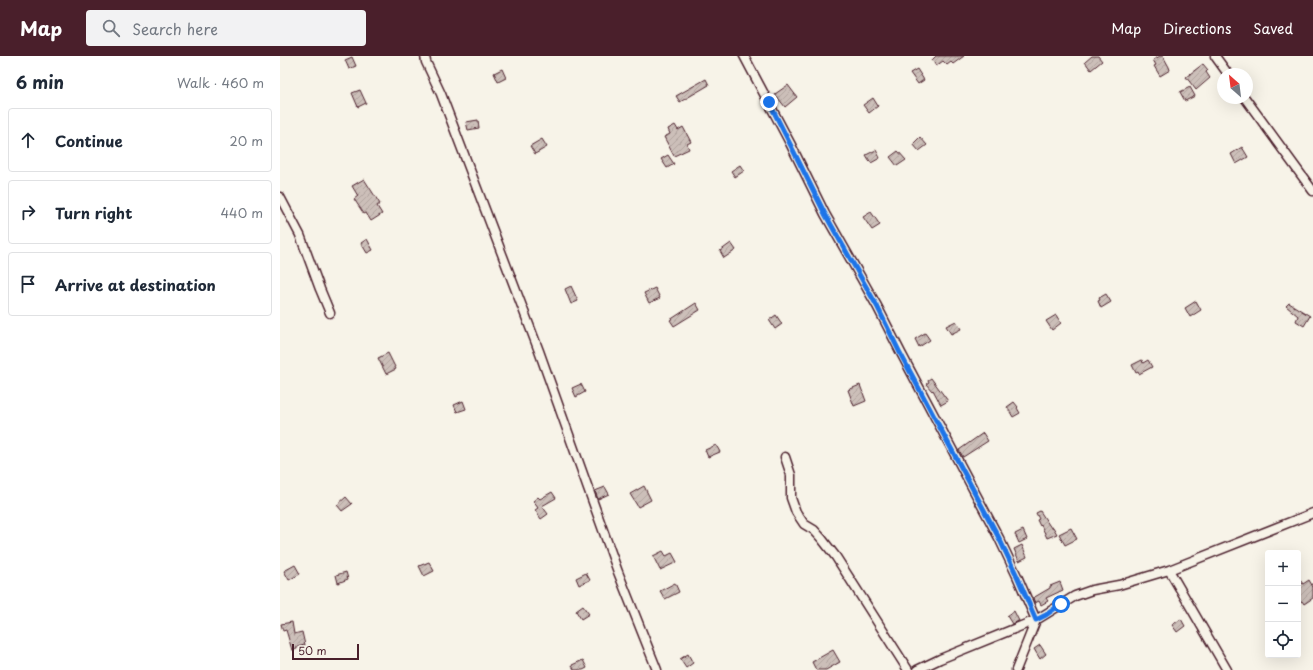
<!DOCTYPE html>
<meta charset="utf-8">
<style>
:root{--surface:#fff;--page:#f2f2f3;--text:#1f2937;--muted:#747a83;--line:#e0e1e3;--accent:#4a1f2b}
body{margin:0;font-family:"Playpen Sans",sans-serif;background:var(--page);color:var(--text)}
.controls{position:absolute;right:12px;bottom:12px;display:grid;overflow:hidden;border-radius:4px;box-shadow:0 4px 16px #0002}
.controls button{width:36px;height:36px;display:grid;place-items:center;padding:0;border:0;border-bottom:1px solid var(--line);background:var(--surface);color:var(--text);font:20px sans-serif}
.compass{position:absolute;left:937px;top:12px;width:36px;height:36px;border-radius:50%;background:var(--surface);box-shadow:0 4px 16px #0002;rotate:332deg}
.scale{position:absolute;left:12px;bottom:10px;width:67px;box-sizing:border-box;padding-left:4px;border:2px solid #4a1f2b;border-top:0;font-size:11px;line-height:14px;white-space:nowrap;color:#4a1f2b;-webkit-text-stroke:3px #f7f3e8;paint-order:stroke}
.stop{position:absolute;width:12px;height:12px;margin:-9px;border:3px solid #1a73e8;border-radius:50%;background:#fff}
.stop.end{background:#1a73e8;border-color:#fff;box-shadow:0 1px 4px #0008}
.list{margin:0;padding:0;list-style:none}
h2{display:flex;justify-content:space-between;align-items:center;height:52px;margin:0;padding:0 16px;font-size:17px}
h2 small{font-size:13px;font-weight:400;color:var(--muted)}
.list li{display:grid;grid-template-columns:26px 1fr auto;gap:12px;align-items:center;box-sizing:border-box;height:64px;margin:0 8px 8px;padding:0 8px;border:1px solid var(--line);border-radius:4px}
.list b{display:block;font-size:15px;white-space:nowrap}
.list em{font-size:13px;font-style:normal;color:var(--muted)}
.icon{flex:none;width:22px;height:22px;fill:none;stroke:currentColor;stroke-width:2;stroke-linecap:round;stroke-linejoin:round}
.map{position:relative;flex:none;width:1033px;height:614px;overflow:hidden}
header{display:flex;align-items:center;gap:24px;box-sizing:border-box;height:56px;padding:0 20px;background:var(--accent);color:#fff}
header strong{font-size:19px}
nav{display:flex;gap:22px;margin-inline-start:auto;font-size:14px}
.search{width:280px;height:36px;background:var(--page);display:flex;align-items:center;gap:10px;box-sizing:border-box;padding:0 14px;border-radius:4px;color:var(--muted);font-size:15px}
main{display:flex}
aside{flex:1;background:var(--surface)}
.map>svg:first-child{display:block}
.building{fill:url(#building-hatch);stroke:#4a1f2b}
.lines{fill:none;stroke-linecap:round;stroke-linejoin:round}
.street-casing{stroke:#4a1f2b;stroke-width:11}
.street{stroke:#f7f3e8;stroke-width:8}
.route{stroke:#1a73e8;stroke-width:5}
</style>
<header>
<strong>Map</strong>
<div class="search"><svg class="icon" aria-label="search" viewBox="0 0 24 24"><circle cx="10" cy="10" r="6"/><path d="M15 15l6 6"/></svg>Search here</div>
<nav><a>Map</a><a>Directions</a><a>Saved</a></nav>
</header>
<main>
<aside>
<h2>6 min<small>Walk · 460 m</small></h2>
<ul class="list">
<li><svg class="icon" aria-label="ahead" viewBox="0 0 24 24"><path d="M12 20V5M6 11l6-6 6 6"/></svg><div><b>Continue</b></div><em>20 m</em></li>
<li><svg class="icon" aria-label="right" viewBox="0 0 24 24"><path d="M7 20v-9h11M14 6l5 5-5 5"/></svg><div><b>Turn right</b></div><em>440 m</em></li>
<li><svg class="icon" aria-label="arrive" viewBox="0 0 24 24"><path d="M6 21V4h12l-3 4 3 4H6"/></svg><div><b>Arrive at destination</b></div></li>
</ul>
</aside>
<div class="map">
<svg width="1033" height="614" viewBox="0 0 1033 614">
<defs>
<pattern id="building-hatch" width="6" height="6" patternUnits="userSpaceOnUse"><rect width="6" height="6" fill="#ccbfb9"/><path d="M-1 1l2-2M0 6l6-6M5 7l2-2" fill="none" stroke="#b1a49f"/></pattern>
</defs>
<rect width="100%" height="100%" fill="#f7f3e8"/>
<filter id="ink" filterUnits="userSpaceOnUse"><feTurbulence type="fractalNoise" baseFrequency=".025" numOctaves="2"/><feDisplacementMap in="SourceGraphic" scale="8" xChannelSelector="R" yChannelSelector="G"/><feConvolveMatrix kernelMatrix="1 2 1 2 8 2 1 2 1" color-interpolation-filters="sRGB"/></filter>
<g filter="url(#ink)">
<!-- building -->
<path class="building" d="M 656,0 L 684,0 L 673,8 L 671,6 L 667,9 L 663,5 L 656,10 L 652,4 Z
M 812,0 L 818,0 L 822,5 L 811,14 L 805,6 Z
M 880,0 L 883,0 L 889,11 L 890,14 L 880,20 L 874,10 L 876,9 L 873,4 Z
M 72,1 L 76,10 L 69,13 L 65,4 Z
M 923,8 L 928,14 L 926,16 L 930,22 L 916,34 L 906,21 Z
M 222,13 L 226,22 L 218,26 L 214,17 Z
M 637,13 L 644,24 L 638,28 L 630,17 Z
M 426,23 L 429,29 L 400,46 L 396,40 Z
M 508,29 L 517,41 L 505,51 L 495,38 Z
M 910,31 L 915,40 L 905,45 L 900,36 Z
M 80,34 L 86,47 L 78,51 L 72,37 Z
M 593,42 L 598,50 L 589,57 L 583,49 Z
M 198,64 L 199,72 L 188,74 L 186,66 Z
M 395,69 L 398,74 L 403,71 L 411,86 L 407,88 L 409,93 L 394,100 L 384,81 L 390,78 L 388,73 Z
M 640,81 L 647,89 L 639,95 L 633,88 Z
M 262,83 L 267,91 L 255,98 L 250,90 Z
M 962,91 L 968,101 L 956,108 L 951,98 Z
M 596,94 L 600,102 L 591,107 L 586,99 Z
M 618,95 L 626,104 L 617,110 L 610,101 Z
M 388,99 L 394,108 L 387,112 L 381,103 Z
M 460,109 L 464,115 L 455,121 L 451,115 Z
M 84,123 L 100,148 L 97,150 L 102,158 L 91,165 L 86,157 L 84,158 L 74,143 L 78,140 L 72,130 Z
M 591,156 L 600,169 L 592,174 L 583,161 Z
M 87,183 L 93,194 L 87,197 L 81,187 Z
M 451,187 L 456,194 L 444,202 L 440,195 Z
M 291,230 L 298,245 L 291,248 L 285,233 Z
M 375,232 L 380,242 L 369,247 L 364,237 Z
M 826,238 L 831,246 L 821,252 L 818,245 L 820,244 L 819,242 Z
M 916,245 L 921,254 L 910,261 L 905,252 Z
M 416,247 L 420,254 L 394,270 L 390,264 Z
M 1009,247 L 1030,260 L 1024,270 L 1016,265 L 1018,260 L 1006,250 Z
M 496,259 L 502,268 L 495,273 L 489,264 Z
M 776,259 L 781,267 L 772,274 L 766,265 Z
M 676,265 L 681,273 L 671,278 L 666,270 Z
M 645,277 L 650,284 L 639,291 L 635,283 Z
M 108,297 L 116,313 L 106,318 L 98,302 Z
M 862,304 L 863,307 L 868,304 L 872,311 L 859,318 L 858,316 L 856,317 L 852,309 Z
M 651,322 L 668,345 L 661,349 L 653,334 L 652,335 L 646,328 L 649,326 L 648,324 Z
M 301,328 L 305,336 L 296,341 L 292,332 Z
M 580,329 L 586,345 L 574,350 L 568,334 Z
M 183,345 L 186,353 L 177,356 L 174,349 Z
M 734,346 L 738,351 L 737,352 L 740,357 L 733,361 L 727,351 Z
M 703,377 L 708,385 L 683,401 L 679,394 Z
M 436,389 L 440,396 L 428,401 L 425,394 Z
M 364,430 L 371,444 L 358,451 L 350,438 Z
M 325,431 L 329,438 L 318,443 L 315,435 Z
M 272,436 L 276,442 L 262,450 L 268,458 L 261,463 L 255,454 L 258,452 L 253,445 L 258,441 L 260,443 Z
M 66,441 L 72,448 L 62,455 L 57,449 Z
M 760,455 L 771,472 L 773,471 L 777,478 L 767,482 L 761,469 L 760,470 L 757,464 L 759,463 L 756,457 Z
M 791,472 L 797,483 L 785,489 L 779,478 Z
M 743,474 L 747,483 L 739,487 L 735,478 Z
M 742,489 L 747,501 L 739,505 L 734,493 Z
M 383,495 L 386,500 L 392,497 L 397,506 L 380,514 L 373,500 Z
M 149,506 L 154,515 L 144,520 L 139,510 Z
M 15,509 L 20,518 L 9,524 L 4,515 Z
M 66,516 L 68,523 L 58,527 L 56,519 Z
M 306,517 L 310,524 L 299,529 L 296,522 Z
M 1018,521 L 1023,528 L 1029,524 L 1033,531 L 1033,542 L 1024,548 L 1022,545 L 1018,547 Z
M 780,526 L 783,534 L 766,542 L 768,545 L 761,549 L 759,545 L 755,547 L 753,542 L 770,532 L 770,530 Z
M 395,527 L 399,536 L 385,543 L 380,535 Z
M 303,550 L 309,558 L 301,563 L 296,555 Z
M 734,555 L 739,565 L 732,568 L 727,560 Z
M 901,563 L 905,570 L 897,576 L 892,569 Z
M 12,566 L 14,578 L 22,576 L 25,589 L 17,591 L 17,593 L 12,594 L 6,574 L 3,575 L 1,568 Z
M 760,589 L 766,598 L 760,603 L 754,593 Z
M 553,594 L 560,606 L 546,614 L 536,614 L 532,606 Z
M 408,598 L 413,607 L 406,612 L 400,603 Z
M 303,604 L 307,612 L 303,614 L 294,614 L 292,609 Z"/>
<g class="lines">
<!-- street casing -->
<g class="street-casing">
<path id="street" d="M 145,0 L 146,6 L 161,38 L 259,295 L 338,516 L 377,614
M 464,0 L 510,87 L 545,158 L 597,250 L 621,297 L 719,482 L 737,520 L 756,564 L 736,614
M 935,0 L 948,18
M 965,42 L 1033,135
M 0,141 L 20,179 L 40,233 L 50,257
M 505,401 L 511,419 L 511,442 L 516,456 L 524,468 L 534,474 L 542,483 L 556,501 L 628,614
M 889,514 L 947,614
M 637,614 L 660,603 L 756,564 L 795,540 L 812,534 L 839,529 L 889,514 L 1033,457"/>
</g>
<!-- street -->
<use href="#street" class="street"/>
</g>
</g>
<g class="lines" filter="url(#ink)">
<!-- route -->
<path class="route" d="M 489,46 L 545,158 L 597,250 L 620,297 L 719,482 L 737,520 L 756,564 L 766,559 L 781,548"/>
</g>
</svg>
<div class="controls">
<button>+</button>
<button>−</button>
<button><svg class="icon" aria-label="locate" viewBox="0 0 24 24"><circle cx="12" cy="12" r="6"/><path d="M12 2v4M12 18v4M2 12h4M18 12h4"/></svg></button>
</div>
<svg class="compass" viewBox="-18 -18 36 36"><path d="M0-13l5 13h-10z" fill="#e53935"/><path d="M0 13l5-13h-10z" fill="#747a83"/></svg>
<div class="scale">50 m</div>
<div class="stop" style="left:781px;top:548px"></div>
<div class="stop end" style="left:489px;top:46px"></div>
</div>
</main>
